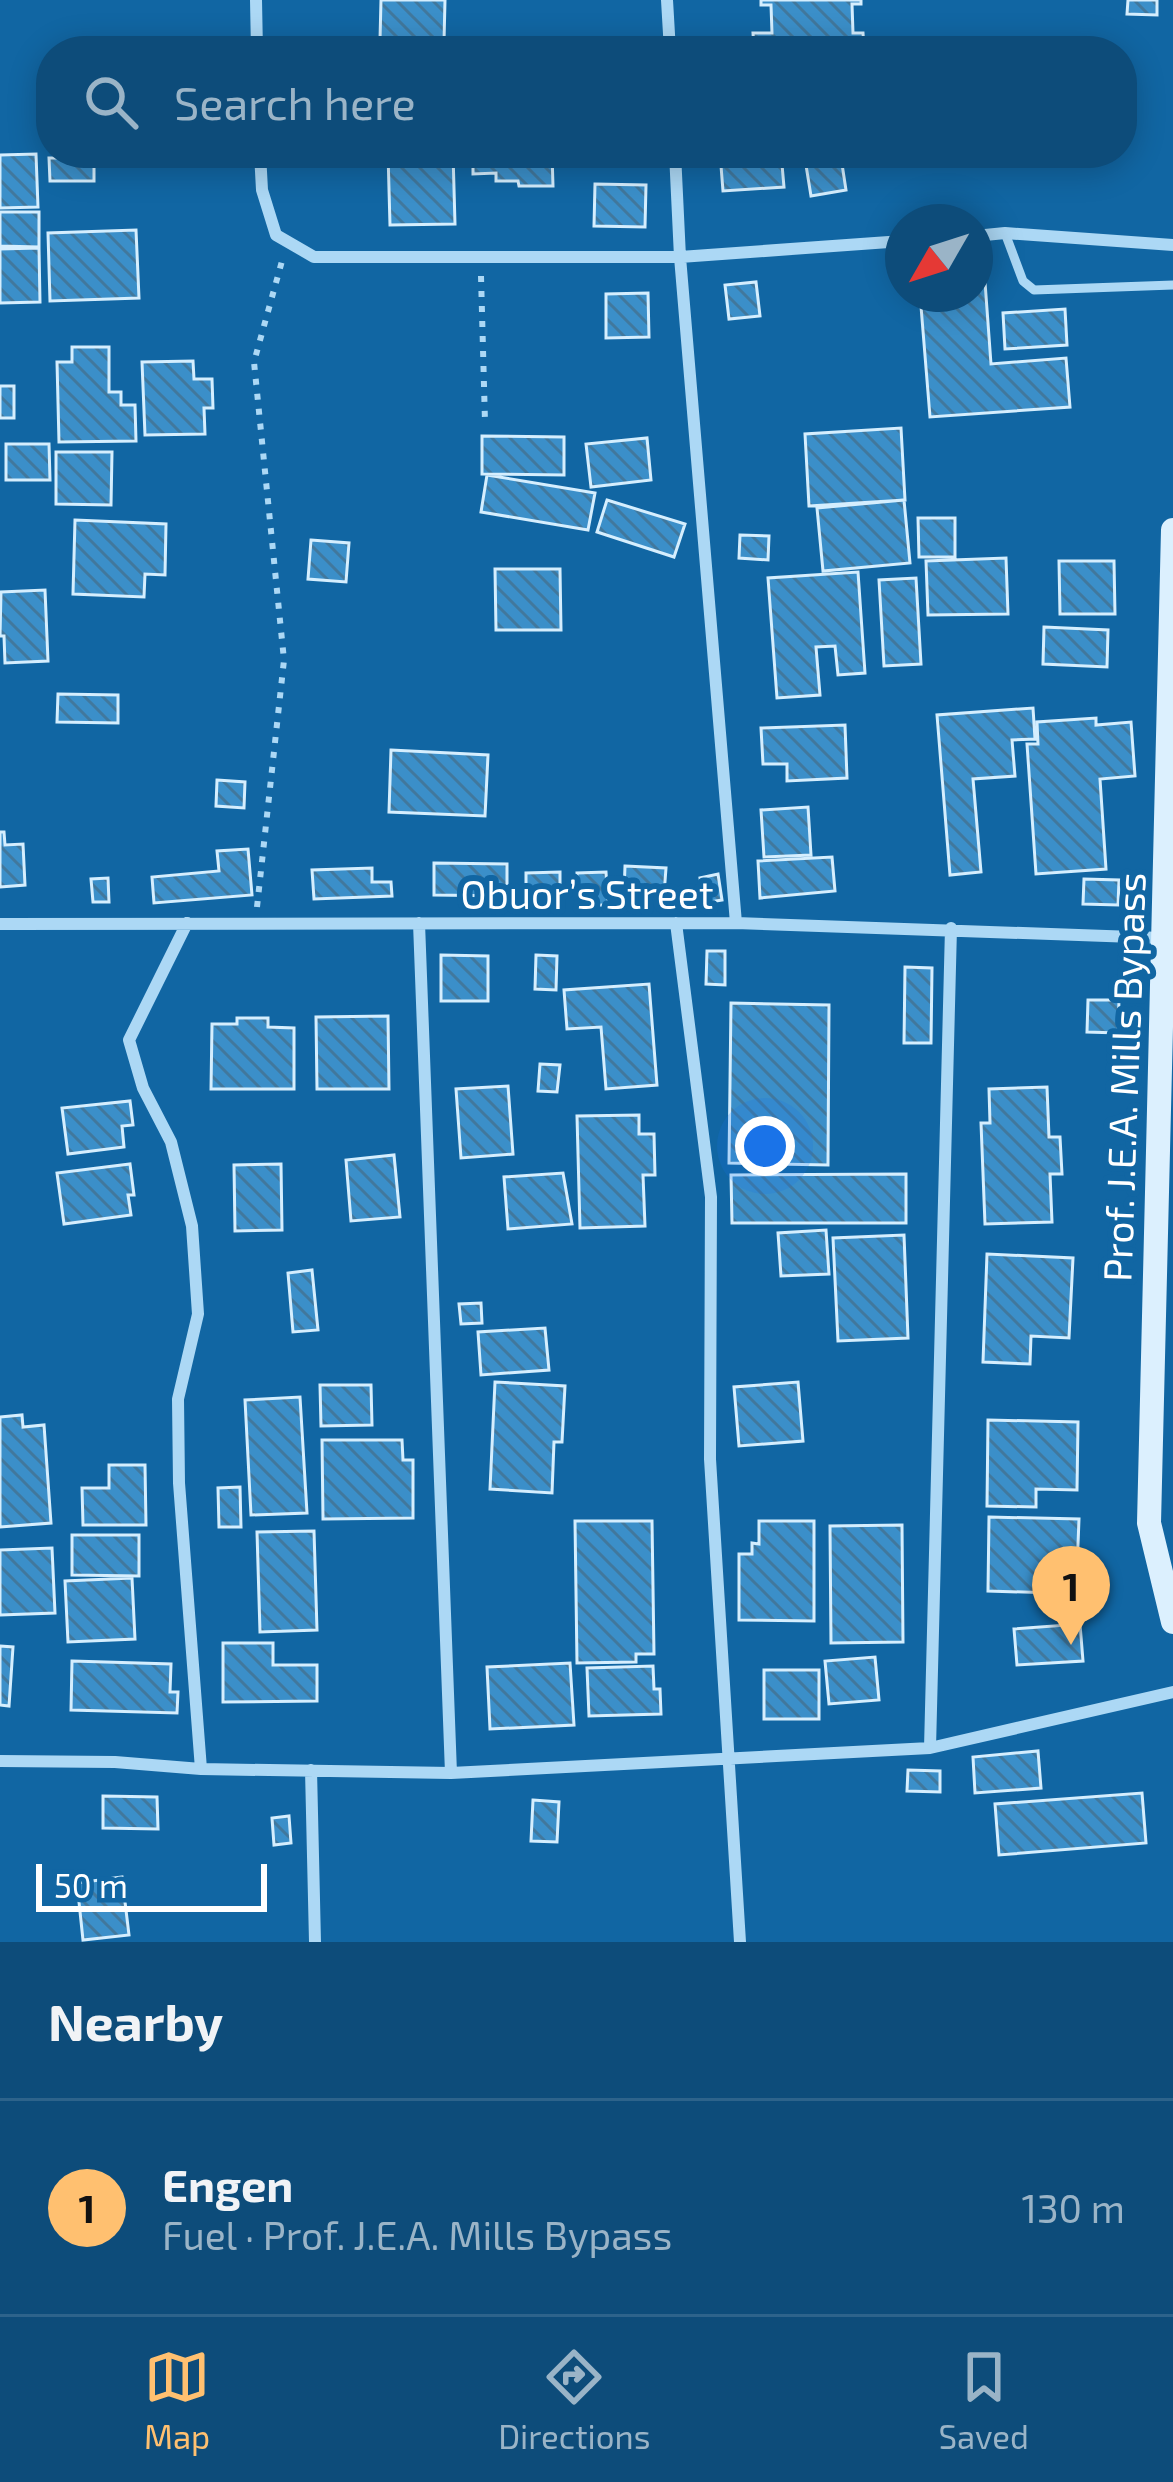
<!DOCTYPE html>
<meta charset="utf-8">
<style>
:root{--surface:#0d4c7a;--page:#1b5681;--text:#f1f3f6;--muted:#9ab4c7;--line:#2d638b;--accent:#ffc070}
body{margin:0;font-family:"Exo 2",sans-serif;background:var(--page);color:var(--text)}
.compass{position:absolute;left:885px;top:204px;width:108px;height:108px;border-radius:50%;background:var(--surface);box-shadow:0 6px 30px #0003;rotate:231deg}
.scale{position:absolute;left:36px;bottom:30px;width:231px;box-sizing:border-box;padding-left:12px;border:6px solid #fff;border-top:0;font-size:33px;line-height:42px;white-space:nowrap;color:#fff;-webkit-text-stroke:9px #1166a3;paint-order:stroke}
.you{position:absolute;left:765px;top:1146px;width:42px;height:42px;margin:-30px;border:9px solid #fff;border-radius:50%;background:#1a73e8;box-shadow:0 0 0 18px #1a73e833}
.badge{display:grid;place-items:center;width:78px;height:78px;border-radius:50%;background:var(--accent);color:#111;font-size:39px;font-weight:700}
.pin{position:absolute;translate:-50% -99px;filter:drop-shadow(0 3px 6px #0008)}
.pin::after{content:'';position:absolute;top:63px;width:42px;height:36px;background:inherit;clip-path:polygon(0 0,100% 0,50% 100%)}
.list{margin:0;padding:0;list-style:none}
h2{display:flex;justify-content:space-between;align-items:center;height:156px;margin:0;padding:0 48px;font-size:51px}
h2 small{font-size:39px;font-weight:400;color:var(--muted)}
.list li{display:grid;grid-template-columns:78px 1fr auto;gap:36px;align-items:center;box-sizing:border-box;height:216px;padding:0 48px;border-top:3px solid var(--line)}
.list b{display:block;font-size:45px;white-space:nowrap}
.list p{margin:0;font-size:39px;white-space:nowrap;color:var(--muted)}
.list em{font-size:39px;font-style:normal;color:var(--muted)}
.icon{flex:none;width:66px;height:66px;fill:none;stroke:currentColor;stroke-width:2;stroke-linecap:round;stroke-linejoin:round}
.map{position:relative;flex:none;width:1173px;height:1942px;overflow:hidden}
.search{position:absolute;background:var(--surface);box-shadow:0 6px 30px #0003;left:36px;right:36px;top:36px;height:132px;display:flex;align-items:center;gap:30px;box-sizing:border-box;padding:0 42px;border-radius:48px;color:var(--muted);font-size:45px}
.sheet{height:372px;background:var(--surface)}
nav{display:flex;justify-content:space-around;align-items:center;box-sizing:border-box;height:168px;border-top:3px solid var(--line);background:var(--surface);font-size:33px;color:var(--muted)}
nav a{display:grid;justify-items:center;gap:6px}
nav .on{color:var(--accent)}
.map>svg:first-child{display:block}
.building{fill:url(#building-back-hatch);stroke:#d5eefe;stroke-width:3}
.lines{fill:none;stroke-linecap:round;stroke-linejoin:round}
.path{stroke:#acd8f5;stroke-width:6;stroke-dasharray:6 9;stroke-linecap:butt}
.lane{stroke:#acd8f5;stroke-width:9}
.street{stroke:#acd8f5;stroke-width:12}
.secondary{stroke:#dcf0fe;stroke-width:24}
.labels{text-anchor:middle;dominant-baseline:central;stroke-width:12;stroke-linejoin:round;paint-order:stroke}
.street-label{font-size:39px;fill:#fff;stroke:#1166a3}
</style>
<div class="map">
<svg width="1173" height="1942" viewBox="0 0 1173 1942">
<defs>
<pattern id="building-back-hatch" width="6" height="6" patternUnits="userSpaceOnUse" patternTransform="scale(3)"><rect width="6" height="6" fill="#3b8fc9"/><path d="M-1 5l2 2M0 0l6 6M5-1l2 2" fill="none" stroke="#41789d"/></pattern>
</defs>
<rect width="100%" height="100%" fill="#1166a3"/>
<!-- building -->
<path class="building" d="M 381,0 L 445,0 L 444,42 L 380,40 Z
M 761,0 L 861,0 L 861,4 L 852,4 L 853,33 L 863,33 L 864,51 L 754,51 L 753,33 L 772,33 L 771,5 L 761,5 Z
M 1128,0 L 1157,0 L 1157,15 L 1127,14 Z
M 388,153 L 453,153 L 455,224 L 390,225 Z
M 473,153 L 552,153 L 553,186 L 519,186 L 518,181 L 496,181 L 496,173 L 473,174 Z
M 564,153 L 631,153 L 630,163 L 564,162 Z
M 720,153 L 781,153 L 784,187 L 723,191 Z
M 804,153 L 881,153 L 881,157 L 842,164 L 846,190 L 811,196 Z
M 36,154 L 38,207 L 0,208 L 0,155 Z
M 49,158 L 94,158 L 94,181 L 50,181 Z
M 595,184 L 646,185 L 645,227 L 594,226 Z
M 0,212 L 39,212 L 39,247 L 0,246 Z
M 136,230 L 139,298 L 50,301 L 48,233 Z
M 39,248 L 40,302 L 0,303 L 0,249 Z
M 756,282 L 760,316 L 729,319 L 725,285 Z
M 985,282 L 991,364 L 1066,358 L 1070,407 L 930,417 L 920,294 L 975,294 L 975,283 Z
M 648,293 L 649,337 L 606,338 L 606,294 Z
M 1065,309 L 1067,345 L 1005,349 L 1003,313 Z
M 72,347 L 109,347 L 109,392 L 121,392 L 121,405 L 135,405 L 136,441 L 59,442 L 57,362 L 72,362 Z
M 193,361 L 194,379 L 212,379 L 213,408 L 204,408 L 205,434 L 145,435 L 142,362 Z
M 0,386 L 14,386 L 14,418 L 0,418 Z
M 901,428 L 905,500 L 809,506 L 805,434 Z
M 482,436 L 564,437 L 564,475 L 482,474 Z
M 647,438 L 651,480 L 591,487 L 586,444 Z
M 6,444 L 49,444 L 50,480 L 6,480 Z
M 56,452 L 112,452 L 111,505 L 56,504 Z
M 487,475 L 595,493 L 588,530 L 481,512 Z
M 607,500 L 685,524 L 674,557 L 597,532 Z
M 904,500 L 910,563 L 823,571 L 817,508 Z
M 918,518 L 955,518 L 955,557 L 919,557 Z
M 75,520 L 166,524 L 165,575 L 145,574 L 144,597 L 73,594 Z
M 740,535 L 769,536 L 768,560 L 739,558 Z
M 311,540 L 349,543 L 346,582 L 308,579 Z
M 1006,558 L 1008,614 L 928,615 L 926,561 Z
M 1059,561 L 1114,561 L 1115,614 L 1060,614 Z
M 495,569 L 560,569 L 561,630 L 496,630 Z
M 858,572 L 865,673 L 838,675 L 835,646 L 816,647 L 820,695 L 777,698 L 768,578 Z
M 916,578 L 921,664 L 884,666 L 879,580 Z
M 45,590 L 48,661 L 5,663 L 4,636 L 0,636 L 1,592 Z
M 1044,627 L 1108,630 L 1107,667 L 1043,664 Z
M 58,694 L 118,695 L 118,723 L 57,722 Z
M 1033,708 L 1035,739 L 1012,740 L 1015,776 L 973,779 L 981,872 L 950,875 L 937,715 Z
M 1096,718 L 1096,725 L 1131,722 L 1135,776 L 1100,779 L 1106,869 L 1036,874 L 1027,744 L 1038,744 L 1037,722 Z
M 845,725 L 847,778 L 787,781 L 787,764 L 763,764 L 761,728 Z
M 391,750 L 488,755 L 485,816 L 389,812 Z
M 217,780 L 245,782 L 244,808 L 216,806 Z
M 808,807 L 811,855 L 764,857 L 761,810 Z
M 0,832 L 4,832 L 5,845 L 23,844 L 25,885 L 0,887 Z
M 248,849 L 252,895 L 154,903 L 152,877 L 219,871 L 217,851 Z
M 832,857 L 835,891 L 760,898 L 758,861 Z
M 434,863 L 507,864 L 507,896 L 434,895 Z
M 625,866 L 666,868 L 664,895 L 624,893 Z
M 372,868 L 372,882 L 391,882 L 392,896 L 314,899 L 312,870 Z
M 560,872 L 560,895 L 526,896 L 526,873 Z
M 606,872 L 608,905 L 578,905 L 577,873 Z
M 718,874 L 722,900 L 704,903 L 700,878 Z
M 108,878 L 109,902 L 93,902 L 91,879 Z
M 1084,879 L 1119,880 L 1118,905 L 1083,904 Z
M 707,951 L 725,951 L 725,985 L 706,984 Z
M 441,955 L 488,956 L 488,1001 L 441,1001 Z
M 536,955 L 557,956 L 556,990 L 535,989 Z
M 905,967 L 932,968 L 931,1043 L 904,1043 Z
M 649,984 L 657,1085 L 606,1089 L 601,1027 L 567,1029 L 564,990 Z
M 1088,1000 L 1119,1000 L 1118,1033 L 1087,1032 Z
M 731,1003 L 829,1005 L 828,1165 L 729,1163 Z
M 388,1016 L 389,1089 L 317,1089 L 316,1017 Z
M 237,1018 L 268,1018 L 268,1027 L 294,1028 L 294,1089 L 211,1089 L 212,1024 L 237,1024 Z
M 540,1064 L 560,1065 L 557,1092 L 538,1091 Z
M 508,1086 L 513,1154 L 461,1158 L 456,1089 Z
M 1047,1087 L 1049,1137 L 1060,1137 L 1062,1174 L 1050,1174 L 1052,1222 L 985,1224 L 981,1123 L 990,1123 L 989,1089 Z
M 130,1101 L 133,1125 L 122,1126 L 124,1147 L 68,1154 L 62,1108 Z
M 639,1115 L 639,1134 L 654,1134 L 655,1175 L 643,1175 L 645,1226 L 580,1228 L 577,1116 Z
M 394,1155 L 400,1217 L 351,1221 L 346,1160 Z
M 130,1164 L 134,1195 L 128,1195 L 131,1215 L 64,1224 L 57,1173 Z
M 281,1164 L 282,1230 L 235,1231 L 234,1165 Z
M 563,1173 L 572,1224 L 508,1229 L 504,1177 Z
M 906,1174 L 906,1223 L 732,1223 L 731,1175 Z
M 826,1230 L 829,1274 L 781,1276 L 778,1233 Z
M 904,1235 L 908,1338 L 838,1341 L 833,1238 Z
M 987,1254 L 1073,1258 L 1069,1338 L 1031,1336 L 1030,1364 L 983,1362 Z
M 312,1270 L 318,1330 L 293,1332 L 288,1273 Z
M 481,1303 L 482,1323 L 461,1324 L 459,1304 Z
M 545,1328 L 549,1370 L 481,1375 L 478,1332 Z
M 495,1382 L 565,1386 L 562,1442 L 554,1442 L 552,1493 L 490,1489 Z
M 798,1382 L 803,1441 L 739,1446 L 734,1387 Z
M 320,1385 L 371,1385 L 372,1425 L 321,1426 Z
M 300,1397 L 307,1513 L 251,1515 L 245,1400 Z
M 22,1415 L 23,1427 L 44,1425 L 51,1523 L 0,1527 L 0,1417 Z
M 988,1420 L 1078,1422 L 1077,1490 L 1036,1489 L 1036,1507 L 987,1506 Z
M 322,1440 L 402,1440 L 403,1460 L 413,1460 L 413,1518 L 323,1519 Z
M 109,1465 L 145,1465 L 146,1525 L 83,1525 L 82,1488 L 109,1488 Z
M 240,1487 L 241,1527 L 219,1527 L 218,1488 Z
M 989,1517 L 1079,1519 L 1077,1570 L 1054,1593 L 988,1591 Z
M 575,1521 L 652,1521 L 654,1654 L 636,1654 L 636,1662 L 577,1663 Z
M 759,1521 L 814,1521 L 814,1621 L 739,1620 L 739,1554 L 752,1554 L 752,1543 L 759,1544 Z
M 902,1525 L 903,1642 L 831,1643 L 830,1526 Z
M 314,1531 L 317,1630 L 260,1632 L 257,1532 Z
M 72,1535 L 139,1535 L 139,1576 L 72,1575 Z
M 52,1548 L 55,1613 L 0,1615 L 0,1550 Z
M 132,1578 L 135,1639 L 68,1642 L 65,1581 Z
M 1080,1624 L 1083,1661 L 1017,1665 L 1014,1629 Z
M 223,1643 L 273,1643 L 273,1665 L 317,1665 L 317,1701 L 223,1702 Z
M 0,1646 L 13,1647 L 9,1706 L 0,1705 Z
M 875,1657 L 879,1700 L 829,1704 L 825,1661 Z
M 72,1661 L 171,1664 L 170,1692 L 178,1692 L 177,1713 L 71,1710 Z
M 570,1663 L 574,1725 L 490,1729 L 487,1667 Z
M 653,1666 L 654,1689 L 660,1689 L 661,1714 L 589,1716 L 587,1668 Z
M 764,1670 L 819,1670 L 819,1719 L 764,1719 Z
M 1038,1751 L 1041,1788 L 975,1793 L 973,1757 Z
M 908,1770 L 940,1771 L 940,1792 L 907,1791 Z
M 1142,1793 L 1146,1843 L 999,1855 L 995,1804 Z
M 103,1796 L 157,1797 L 158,1829 L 103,1828 Z
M 533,1800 L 559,1802 L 557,1842 L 531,1841 Z
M 289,1816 L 291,1843 L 274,1845 L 272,1818 Z
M 122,1877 L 129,1935 L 83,1940 L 77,1883 Z"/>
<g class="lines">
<!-- path -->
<path class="path" d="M 481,276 L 485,422
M 257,907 L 284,660 L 254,362 L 282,261"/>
<!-- lane -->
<path class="lane" d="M 1005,233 L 1023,281 L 1034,290 L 1173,285"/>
<!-- street -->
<path class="street" d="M 256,0 L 257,51
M 667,0 L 670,51
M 260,153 L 262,190 L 276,235 L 314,257 L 680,257 L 675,153
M 975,236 L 1005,233 L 1173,245
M 187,923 L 129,1040 L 143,1088 L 171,1142 L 192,1226 L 198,1314 L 178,1399 L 179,1483 L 201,1769
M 419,923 L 451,1773
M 676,923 L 711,1197 L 710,1459 L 740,1942
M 736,923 L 680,257 L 903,241
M 0,924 L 736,923 L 1162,938
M 930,1748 L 951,928
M 0,1761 L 115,1762 L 201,1769 L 451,1773 L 930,1748 L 1173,1692
M 311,1770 L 315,1942"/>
<!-- secondary -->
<path class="secondary" d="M 1173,530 L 1149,1523 L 1173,1622"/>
</g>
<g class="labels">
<!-- street labels -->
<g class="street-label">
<text x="587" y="893">Obuor’s Street</text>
<text transform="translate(1123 1077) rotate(-88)">Prof. J.E.A. Mills Bypass</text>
</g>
</g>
</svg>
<svg class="compass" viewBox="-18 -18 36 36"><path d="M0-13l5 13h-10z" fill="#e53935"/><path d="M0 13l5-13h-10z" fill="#9ab4c7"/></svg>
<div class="scale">50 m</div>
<div class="you"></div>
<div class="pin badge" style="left:1071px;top:1645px">1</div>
<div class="search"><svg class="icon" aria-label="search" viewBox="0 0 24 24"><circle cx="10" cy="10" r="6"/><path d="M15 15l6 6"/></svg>Search here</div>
</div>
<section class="sheet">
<h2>Nearby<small></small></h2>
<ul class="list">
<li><span class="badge">1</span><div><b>Engen</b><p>Fuel · Prof. J.E.A. Mills Bypass</p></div><em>130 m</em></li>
</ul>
</section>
<nav>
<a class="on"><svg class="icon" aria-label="map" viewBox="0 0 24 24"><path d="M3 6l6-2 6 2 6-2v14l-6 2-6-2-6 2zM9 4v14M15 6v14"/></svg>Map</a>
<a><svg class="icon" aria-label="directions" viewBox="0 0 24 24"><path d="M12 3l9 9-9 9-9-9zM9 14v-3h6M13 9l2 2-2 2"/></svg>Directions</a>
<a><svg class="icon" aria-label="saved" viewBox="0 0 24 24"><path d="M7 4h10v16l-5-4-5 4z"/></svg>Saved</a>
</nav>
